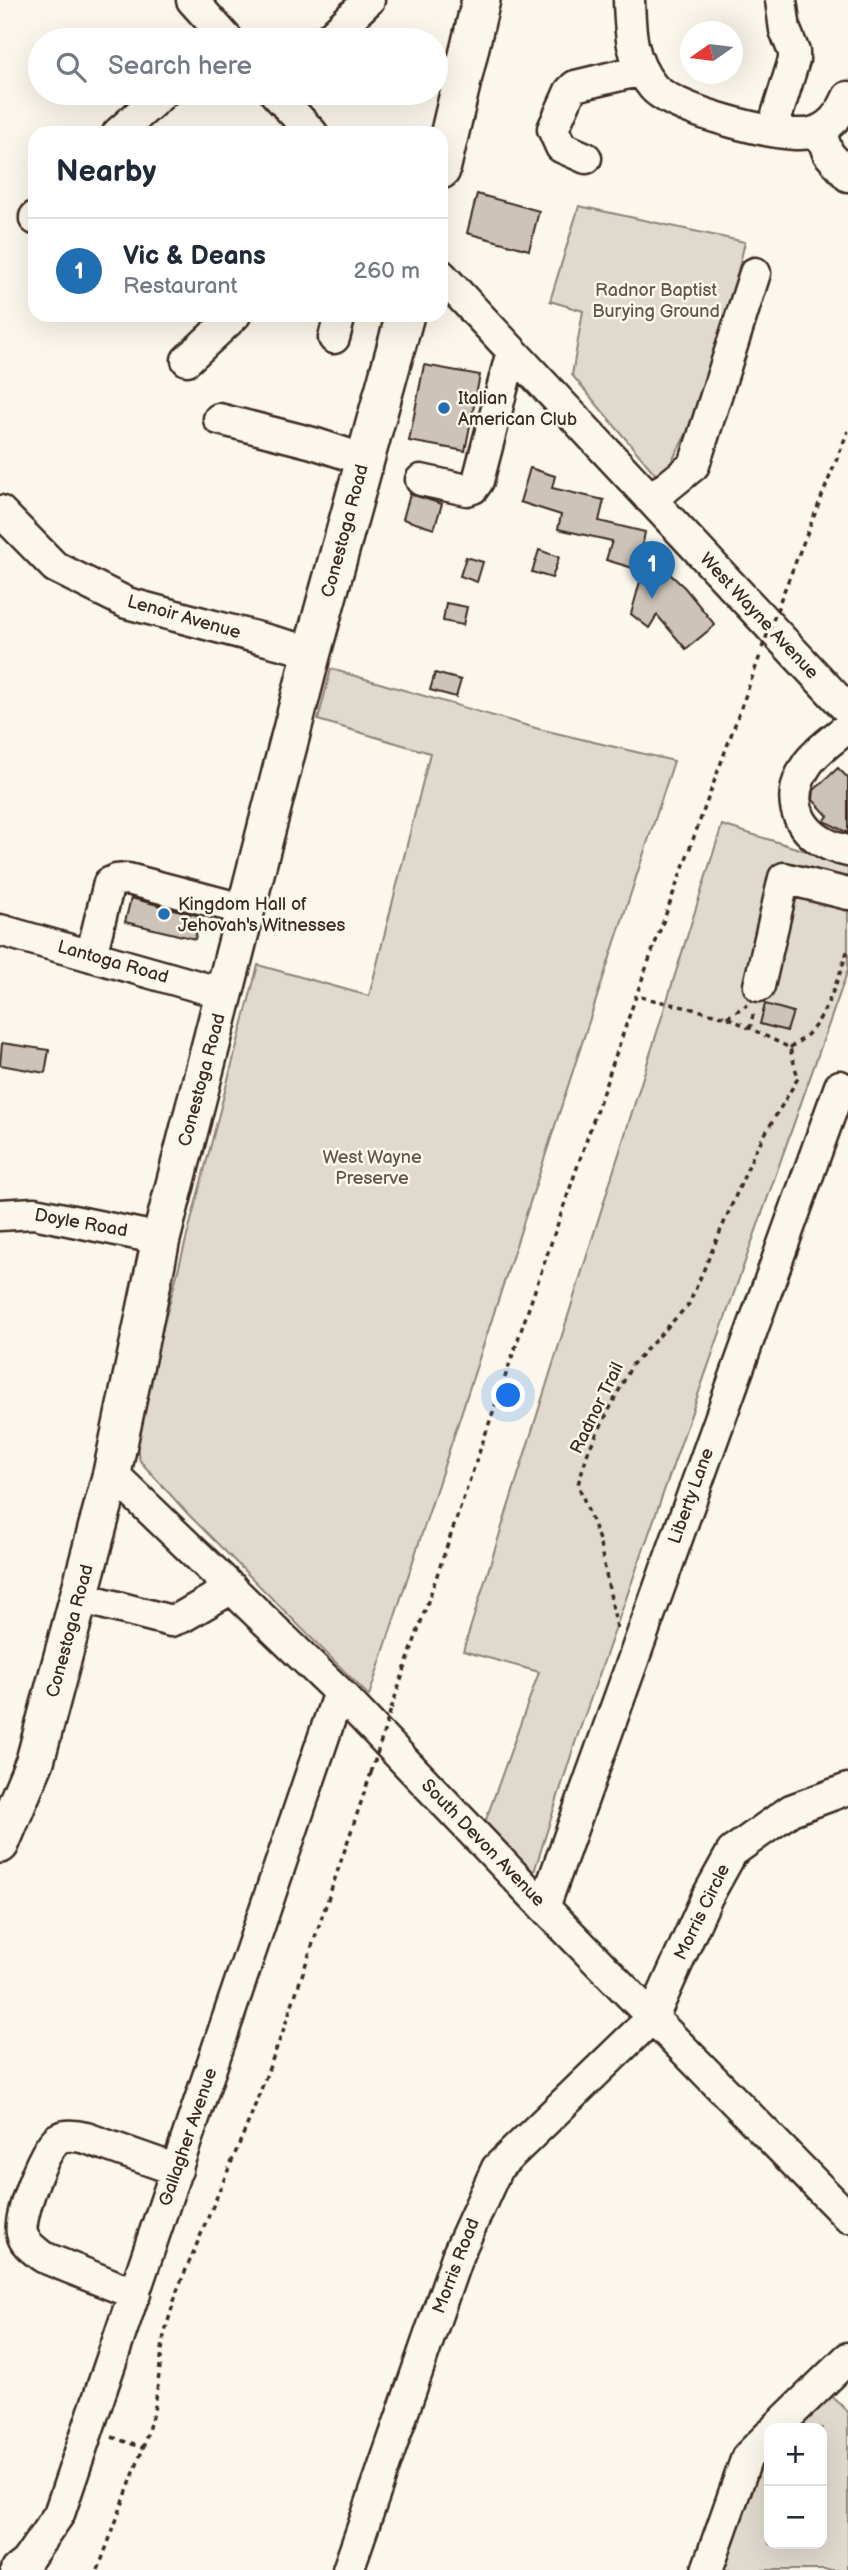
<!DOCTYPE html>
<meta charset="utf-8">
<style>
:root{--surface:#fff;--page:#f2f2f3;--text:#1f2937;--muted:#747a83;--line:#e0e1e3;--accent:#1f6fb2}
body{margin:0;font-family:"Balsamiq Sans",sans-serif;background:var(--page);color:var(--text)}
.controls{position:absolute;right:21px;bottom:21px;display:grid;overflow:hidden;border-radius:14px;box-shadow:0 7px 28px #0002}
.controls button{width:63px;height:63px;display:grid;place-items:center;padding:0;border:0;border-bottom:2px solid var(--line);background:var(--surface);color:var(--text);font:35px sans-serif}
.compass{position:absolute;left:680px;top:21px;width:63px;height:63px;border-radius:50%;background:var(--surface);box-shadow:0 7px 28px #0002;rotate:256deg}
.you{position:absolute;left:509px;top:1396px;width:24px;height:24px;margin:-18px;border:5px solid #fff;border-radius:50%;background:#1a73e8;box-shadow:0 0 0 10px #1a73e833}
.badge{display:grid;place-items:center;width:46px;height:46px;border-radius:50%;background:var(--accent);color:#fff;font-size:23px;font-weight:700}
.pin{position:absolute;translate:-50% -58px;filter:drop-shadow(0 2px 4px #0008)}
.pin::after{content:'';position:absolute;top:37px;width:24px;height:21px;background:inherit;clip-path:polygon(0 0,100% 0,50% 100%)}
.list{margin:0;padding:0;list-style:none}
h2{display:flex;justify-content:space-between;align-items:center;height:91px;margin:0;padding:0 28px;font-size:30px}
h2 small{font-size:23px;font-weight:400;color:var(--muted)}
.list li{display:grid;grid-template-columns:46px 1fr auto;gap:21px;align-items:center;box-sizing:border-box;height:105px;padding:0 28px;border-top:2px solid var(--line)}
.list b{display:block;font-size:26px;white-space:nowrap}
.list p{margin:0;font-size:23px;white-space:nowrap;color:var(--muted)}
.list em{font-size:23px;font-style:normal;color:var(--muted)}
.icon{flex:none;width:38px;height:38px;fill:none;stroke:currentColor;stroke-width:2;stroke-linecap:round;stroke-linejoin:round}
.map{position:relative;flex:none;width:848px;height:2570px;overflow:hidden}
.search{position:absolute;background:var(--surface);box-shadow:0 7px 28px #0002;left:28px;top:28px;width:420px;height:77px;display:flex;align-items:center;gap:18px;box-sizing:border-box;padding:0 24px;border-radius:38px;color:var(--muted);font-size:26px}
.panel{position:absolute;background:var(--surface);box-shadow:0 7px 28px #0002;left:28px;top:126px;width:420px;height:196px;border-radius:21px}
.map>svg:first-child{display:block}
.green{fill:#dfd9ce;stroke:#8d8276;stroke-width:2}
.building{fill:#ccc4b9;stroke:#3b2a1e;stroke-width:2}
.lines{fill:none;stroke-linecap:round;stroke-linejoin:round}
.minor-casing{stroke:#3b2a1e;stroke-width:35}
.major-casing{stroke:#3b2a1e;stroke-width:42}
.path{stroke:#3b2a1e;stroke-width:3.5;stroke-dasharray:5 5;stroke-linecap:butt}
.minor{stroke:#fbf7ec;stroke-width:30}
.major{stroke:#fbf7ec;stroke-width:37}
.path-bridge{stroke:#3b2a1e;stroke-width:3.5;stroke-dasharray:5 5;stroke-linecap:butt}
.poi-dot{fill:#1f6fb2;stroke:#fbf7ec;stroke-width:2.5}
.labels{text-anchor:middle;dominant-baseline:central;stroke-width:5;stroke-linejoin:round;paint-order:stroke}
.park-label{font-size:18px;fill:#64564a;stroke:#fbf7ec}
.poi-label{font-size:18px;fill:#3b2a1e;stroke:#fbf7ec;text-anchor:start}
.street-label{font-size:18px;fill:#3b2a1e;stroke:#fbf7ec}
</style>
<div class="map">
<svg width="848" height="2570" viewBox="0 0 848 2570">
<rect width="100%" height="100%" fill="#fbf7ec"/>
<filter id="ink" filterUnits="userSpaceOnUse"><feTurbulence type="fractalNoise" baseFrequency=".0143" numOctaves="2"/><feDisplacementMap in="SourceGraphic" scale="14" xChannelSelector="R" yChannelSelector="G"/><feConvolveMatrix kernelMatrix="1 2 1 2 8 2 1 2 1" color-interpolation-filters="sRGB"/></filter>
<g filter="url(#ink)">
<!-- green -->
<path class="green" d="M 579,206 L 745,242 L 712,379 L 704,401 L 661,481 L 572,375 L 583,311 L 550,301 Z
M 331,669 L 539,729 L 674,761 L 369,1696 L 187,1513 L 140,1461 L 136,1445 L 137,1427 L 258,965 L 369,996 L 430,753 L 318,720 Z
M 722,825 L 848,864 L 848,970 L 575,1743 L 534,1872 L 484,1825 L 539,1672 L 463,1651 Z
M 820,2384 L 848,2412 L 848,2570 L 707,2570 L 769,2435 L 769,2544 L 822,2544 L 822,2428 L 776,2428 Z"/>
<!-- building -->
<path class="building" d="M 477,194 L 539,211 L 529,250 L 467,233 Z
M 424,365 L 480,375 L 465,451 L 409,441 Z
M 530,468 L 555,476 L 552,488 L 604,500 L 599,521 L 645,532 L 642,548 L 685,588 L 715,625 L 686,649 L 657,615 L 649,628 L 631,614 L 643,571 L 606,560 L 612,541 L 558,529 L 561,515 L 520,502 Z
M 410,494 L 442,504 L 434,529 L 403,519 Z
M 539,550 L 559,557 L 552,578 L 532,572 Z
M 466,557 L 483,562 L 477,582 L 460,576 Z
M 446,603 L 467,607 L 463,625 L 443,621 Z
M 435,673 L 461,680 L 456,697 L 430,690 Z
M 838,768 L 848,778 L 848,833 L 824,821 L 828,816 L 813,800 L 814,790 Z
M 131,898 L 200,916 L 195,939 L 125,922 Z
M 765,1004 L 793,1012 L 787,1031 L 760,1024 Z
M 2,1043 L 49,1050 L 45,1073 L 0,1065 Z"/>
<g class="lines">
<!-- minor casing -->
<g class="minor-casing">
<path id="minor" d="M 192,0 L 228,40
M 629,0 C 630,32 631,61 653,87 C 671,109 782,140 811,133 C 830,129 841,113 848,97
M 327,40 L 369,0
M 275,93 L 312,133
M 772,131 L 794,60 L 794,52 L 785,30 L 781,0
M 820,131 L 828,153 L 848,176
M 118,133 L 163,93
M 586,158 L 561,147 L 553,129 L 570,91 L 575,86 L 642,70
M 35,217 L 35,219
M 441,275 L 848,710
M 334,338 L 340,315
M 187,360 L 235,315
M 219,419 L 313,443 L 365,460
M 421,480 L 467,490 L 473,488 L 478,481 L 512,351
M 649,498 L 667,487 L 694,465 L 755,273
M 0,511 L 55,567 L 127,603 L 312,652
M 848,727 C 835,738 818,749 808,763 C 779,804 803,842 848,851
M 0,930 L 225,994
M 91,956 L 109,883 L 116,880 L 128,879 L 246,910
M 759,986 L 784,878 L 848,894
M 0,1215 L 34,1213 L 161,1239
M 112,1473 L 339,1692 L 544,1907 L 848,2217
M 79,1597 L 171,1621 L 182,1617 L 232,1588
M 544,1907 L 840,1086
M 135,2294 L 43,2257 C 34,2250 24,2244 22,2233 C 18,2217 45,2144 59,2138 C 68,2134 78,2136 86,2138 L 177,2170
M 776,2428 L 848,2358
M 16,2570 L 26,2562 L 59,2514 L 339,1692
M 348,2570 L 458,2254 L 497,2168 L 653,2017 L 707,1897 L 732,1852 L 791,1810 L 848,1789
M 707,2570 L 747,2457 L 769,2435"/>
</g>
<!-- major casing -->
<g class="major-casing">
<path id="major" d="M 441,170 L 481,0
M 0,1844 L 35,1761 L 112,1473 L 161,1239 L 312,652 L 405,315"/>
</g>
<!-- path -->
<path class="path" d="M 780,601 L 848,431
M 727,1017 L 747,1005
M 750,1029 L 754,1010
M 790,1048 C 796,1043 803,1039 808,1034 C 826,1016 840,974 848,949
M 617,1628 L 599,1540 L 578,1484 L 589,1449 L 632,1365 L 689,1304 L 755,1151 L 798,1078 L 790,1048 L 727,1017 L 636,996
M 391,1709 L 636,996 L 761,653
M 112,2437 L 143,2448
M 98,2570 L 143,2448 L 155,2406 L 164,2335 L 177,2291 L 251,2116 L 283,2031 L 371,1773"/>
<!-- minor -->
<use href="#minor" class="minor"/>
<!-- major -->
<use href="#major" class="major"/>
<!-- path-bridge -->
<path class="path-bridge" d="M 762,648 L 779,605
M 371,1773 L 391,1709"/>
</g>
</g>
<!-- markers -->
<g class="poi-dot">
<circle cx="444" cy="408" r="7"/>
<circle cx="164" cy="914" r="7"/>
</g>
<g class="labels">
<!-- park labels -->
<g class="park-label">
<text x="656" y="290">Radnor Baptist<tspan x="656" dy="21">Burying Ground</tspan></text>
<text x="372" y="1157">West Wayne<tspan x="372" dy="21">Preserve</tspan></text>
</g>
<!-- poi labels -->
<g class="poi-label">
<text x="458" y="398">Italian<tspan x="458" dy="21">American Club</tspan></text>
<text x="178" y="904">Kingdom Hall of<tspan x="178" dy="21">Jehovah's Witnesses</tspan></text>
</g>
<!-- street labels -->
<g class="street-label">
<text transform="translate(345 531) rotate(-75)">Conestoga Road</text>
<text transform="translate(759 616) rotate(47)">West Wayne Avenue</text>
<text transform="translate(184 617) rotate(16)">Lenoir Avenue</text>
<text transform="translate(113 962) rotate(16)">Lantoga Road</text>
<text transform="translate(202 1080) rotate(-75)">Conestoga Road</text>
<text transform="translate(81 1223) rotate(10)">Doyle Road</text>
<text transform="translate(597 1408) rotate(-64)">Radnor Trail</text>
<text transform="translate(691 1496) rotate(-70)">Liberty Lane</text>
<text transform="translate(70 1631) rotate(-75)">Conestoga Road</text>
<text transform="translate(483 1843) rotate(46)">South Devon Avenue</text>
<text transform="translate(702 1912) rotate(-64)">Morris Circle</text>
<text transform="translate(188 2137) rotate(-71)">Gallagher Avenue</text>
<text transform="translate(456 2266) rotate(-69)">Morris Road</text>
</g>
</g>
</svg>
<div class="controls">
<button>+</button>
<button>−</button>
</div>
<svg class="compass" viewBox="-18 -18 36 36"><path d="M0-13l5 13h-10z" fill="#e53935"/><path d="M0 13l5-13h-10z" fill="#747a83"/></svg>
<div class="you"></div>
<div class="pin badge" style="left:652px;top:599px">1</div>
<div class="search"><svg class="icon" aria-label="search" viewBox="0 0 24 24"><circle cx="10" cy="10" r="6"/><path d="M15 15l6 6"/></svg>Search here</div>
<section class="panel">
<h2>Nearby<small></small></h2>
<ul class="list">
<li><span class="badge">1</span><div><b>Vic &amp; Deans</b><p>Restaurant</p></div><em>260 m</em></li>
</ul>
</section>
</div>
